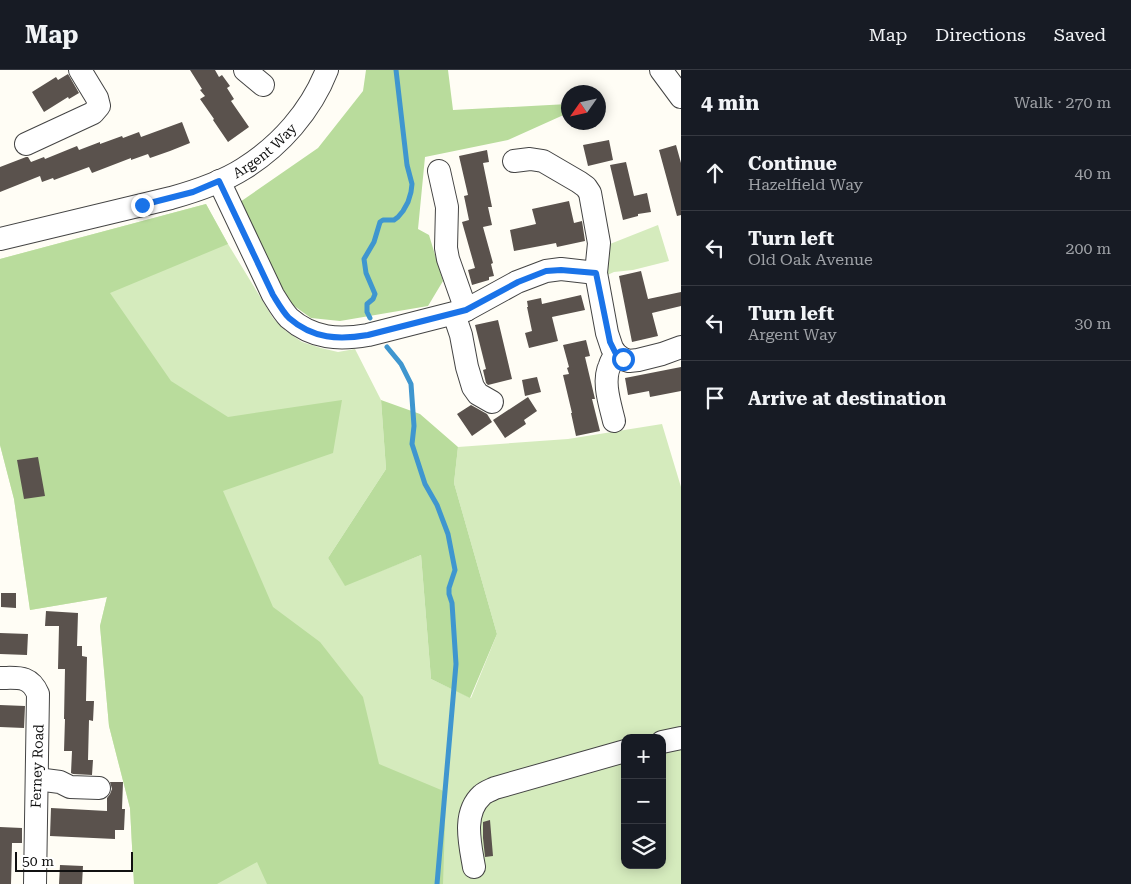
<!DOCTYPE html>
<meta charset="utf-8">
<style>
:root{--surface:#171b24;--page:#242831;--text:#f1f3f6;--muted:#9ea1a6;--line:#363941}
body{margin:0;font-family:"Roboto Serif",serif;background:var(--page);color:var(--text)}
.controls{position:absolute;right:15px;bottom:15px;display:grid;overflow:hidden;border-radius:10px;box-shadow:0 2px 12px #0003}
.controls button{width:45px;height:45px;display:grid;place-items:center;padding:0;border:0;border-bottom:1px solid var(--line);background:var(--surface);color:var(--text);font:25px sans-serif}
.compass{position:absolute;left:561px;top:15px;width:45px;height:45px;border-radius:50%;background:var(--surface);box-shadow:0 2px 12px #0003;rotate:236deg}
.scale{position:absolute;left:15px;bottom:12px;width:118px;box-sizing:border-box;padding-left:5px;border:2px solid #111;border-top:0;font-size:14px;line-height:18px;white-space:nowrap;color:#111;-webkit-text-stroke:4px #fff;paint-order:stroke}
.stop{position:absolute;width:15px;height:15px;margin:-11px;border:4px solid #1a73e8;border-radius:50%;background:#fff}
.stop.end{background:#1a73e8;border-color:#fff;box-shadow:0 1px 5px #0008}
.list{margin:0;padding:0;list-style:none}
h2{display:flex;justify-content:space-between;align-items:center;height:65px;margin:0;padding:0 20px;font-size:21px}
h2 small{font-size:16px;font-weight:400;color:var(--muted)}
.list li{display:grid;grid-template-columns:32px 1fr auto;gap:15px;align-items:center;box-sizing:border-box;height:75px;padding:0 20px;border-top:1px solid var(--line)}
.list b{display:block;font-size:19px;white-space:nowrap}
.list p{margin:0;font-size:16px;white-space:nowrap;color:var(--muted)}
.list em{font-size:16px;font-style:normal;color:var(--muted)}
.icon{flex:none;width:28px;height:28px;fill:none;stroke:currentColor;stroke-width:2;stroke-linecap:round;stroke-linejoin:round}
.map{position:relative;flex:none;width:681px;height:814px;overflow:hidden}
header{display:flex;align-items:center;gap:30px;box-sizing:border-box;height:70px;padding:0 25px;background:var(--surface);border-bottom:1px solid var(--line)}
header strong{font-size:24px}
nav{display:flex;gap:28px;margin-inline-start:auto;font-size:18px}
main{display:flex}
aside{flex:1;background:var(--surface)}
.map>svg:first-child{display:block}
.green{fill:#d5ebbd;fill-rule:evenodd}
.forest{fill:#b9dc9c}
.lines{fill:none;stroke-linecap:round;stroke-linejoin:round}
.stream{stroke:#3f96cf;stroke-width:5}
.building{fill:#5a524d}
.minor-casing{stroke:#444;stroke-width:24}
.minor{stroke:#fff;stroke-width:22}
.route{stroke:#1a73e8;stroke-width:6}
.labels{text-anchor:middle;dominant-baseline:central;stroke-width:5;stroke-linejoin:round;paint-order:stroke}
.street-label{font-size:14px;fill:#111;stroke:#fff}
</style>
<header>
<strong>Map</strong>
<nav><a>Map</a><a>Directions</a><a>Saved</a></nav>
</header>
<main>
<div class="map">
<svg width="681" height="814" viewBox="0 0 681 814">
<rect width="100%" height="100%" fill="#fffdf5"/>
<!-- green -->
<path class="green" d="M 206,134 L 228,174 L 273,248 L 286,261 L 302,272 L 321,278 L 338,282 L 355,279 L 381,330 L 386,399 L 328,488 L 345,515 L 421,485 L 431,609 L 471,628 L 497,564 L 454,413 L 458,377 L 568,369 L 662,354 L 681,417 L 681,814 L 134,814 L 130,738 L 109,656 L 100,556 L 107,527 L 30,540 L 14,429 L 0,375 L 0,189 ZM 625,668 L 662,668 L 662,795 L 625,795 Z
M 658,155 L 669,191 L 633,200 L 614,202 L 603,207 L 610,174 Z"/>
<!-- forest -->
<path class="forest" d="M 366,0 L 448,0 L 453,40 L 568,34 L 568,43 L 508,70 L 425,87 L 418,159 L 429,165 L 443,211 L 428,236 L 340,251 L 311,248 L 290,233 L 270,194 L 240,132 L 318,78 L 363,21 Z
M 206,134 L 228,174 L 110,223 L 171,311 L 228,347 L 342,330 L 333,383 L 223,421 L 273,537 L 320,572 L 363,627 L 379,694 L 446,722 L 443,814 L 267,814 L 257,792 L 217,814 L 134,814 L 130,738 L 109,656 L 100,556 L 107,527 L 30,540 L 14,429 L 0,375 L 0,189 Z
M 381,330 L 420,344 L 458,377 L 454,413 L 497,564 L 470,628 L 431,609 L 421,485 L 345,516 L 328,488 L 386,399 Z"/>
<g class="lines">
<!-- stream -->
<path class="stream" d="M 370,248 L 367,242 L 367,234 L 373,229 L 375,224 L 366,203 L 364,189 L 374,172 L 380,152 L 383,150 L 394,150 L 398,147 L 403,141 L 408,132 L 411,122 L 412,114 L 407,95 L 396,0
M 387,277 L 401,294 L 411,314 L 414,356 L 412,374 L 425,414 L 437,435 L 448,464 L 455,500 L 449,518 L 449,524 L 452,533 L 456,594 L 437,814"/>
</g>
<!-- building -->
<path class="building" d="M 190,0 L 215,0 L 219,7 L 222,5 L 230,16 L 227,18 L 234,29 L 231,31 L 249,57 L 228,72 L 213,50 L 214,49 L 200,29 L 205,26 L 200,20 L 202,19 Z
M 68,4 L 79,23 L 69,29 L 68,27 L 44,42 L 32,22 L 56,7 L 58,10 Z
M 182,52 L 190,73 L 170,81 L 150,88 L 148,84 L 131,90 L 131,88 L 92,103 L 89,97 L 54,110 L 53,108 L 42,112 L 40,106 L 0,122 L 0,97 L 26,87 L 28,87 L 31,92 L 44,87 L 45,89 L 77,76 L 79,80 L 100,72 L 100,74 L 122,66 L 123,68 L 139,62 L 141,67 Z
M 609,70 L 613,90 L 588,96 L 583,75 Z
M 676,75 L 681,93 L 681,145 L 677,146 L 659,80 Z
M 487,80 L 489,92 L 483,93 L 492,137 L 488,137 L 492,155 L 483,157 L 493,193 L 491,194 L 494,206 L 489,207 L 489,210 L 472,215 L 468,200 L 475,198 L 462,152 L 469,150 L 464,126 L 468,125 L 459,86 Z
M 626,92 L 634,126 L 647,123 L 651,142 L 638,144 L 638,146 L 623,150 L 610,95 Z
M 569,131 L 574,153 L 582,151 L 585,171 L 557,177 L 556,173 L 514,181 L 510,160 L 536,154 L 532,139 Z
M 641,201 L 648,229 L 681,222 L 681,236 L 652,243 L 658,266 L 632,272 L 619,206 Z
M 581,225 L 585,240 L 552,247 L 558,271 L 529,278 L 525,263 L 532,261 L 527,237 L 528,237 L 527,231 L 541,228 L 542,234 Z
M 498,250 L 512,309 L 488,315 L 486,313 L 483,300 L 486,299 L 475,255 Z
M 586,270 L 590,286 L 585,287 L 595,329 L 592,329 L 600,361 L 576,366 L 571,343 L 572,343 L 563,305 L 569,304 L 567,298 L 569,297 L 563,275 Z
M 681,297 L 681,321 L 650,327 L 649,321 L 628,325 L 625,308 Z
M 537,307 L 541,322 L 525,326 L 522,310 Z
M 528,327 L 537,341 L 524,350 L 526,354 L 505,368 L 493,350 Z
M 471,335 L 487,344 L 492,352 L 472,366 L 457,344 Z
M 38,387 L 45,426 L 24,429 L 17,390 Z
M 1,523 L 16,523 L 16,538 L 1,537 Z
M 46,541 L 78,543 L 77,576 L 82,576 L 82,586 L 87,587 L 86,631 L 94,631 L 93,651 L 89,650 L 88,690 L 93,690 L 92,705 L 73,704 L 71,703 L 72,681 L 64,681 L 65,649 L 64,649 L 65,599 L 58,599 L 59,556 L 45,556 Z
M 0,563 L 28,564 L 27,585 L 0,584 Z
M 0,635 L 25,636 L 24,658 L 0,657 Z
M 110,712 L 123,712 L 122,739 L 125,739 L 124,760 L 115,760 L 115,769 L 50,766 L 51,738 L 107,741 L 107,728 L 110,724 L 112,719 Z
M 490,750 L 493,786 L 485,787 L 483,768 L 483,752 Z
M 0,757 L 22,758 L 22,773 L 12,773 L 11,814 L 0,814 Z
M 60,795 L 83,796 L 82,814 L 59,814 Z"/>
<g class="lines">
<!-- minor casing -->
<g class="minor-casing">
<g id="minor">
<path d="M 245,0 L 263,15"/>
<path d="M 661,0 L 681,27"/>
<path d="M 26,74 L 93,43 L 99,36 L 97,28 L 80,0"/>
<path d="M 514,91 L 530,89 L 543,91 L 579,112 L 586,117 L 590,123 L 599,173 L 596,203 L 607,263 L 612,278 L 616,284 L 623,289 L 629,291 L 638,290 L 662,284 L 681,277"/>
<path d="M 439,101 L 447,137 L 446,178 L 448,189 L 466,240"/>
<path d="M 219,111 L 273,225 C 278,233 283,242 289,248 C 313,269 339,270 368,265 L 466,240 L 517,212 L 546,201 L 561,199 L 596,203"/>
<path id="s1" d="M 0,169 L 171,128 C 196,121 221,113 243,99 C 280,76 311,41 327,0"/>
<path d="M 454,244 L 461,265 L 467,297 L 473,317 L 478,324 L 492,332"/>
<path d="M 614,351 C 610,334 602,311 610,295 C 611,291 614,287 616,284"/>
<path d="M 0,608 C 18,608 30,605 38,624 L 35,814"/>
<path d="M 662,672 L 681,668"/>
<path d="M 37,709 L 60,712 L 70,717 L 99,718"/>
<path d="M 474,797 C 470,774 462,743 482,725 C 485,722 491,720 495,718 L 625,681"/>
</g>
</g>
<!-- minor -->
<use href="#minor" class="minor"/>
</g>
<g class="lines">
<!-- route -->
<path class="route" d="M 142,135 L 193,122 L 219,111 L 273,225 C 278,233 283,242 289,248 C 313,269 339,270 368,265 L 466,240 L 518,212 L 546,201 L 561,200 L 596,203 L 610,272 L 616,284 L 623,289"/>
</g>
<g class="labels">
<!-- street labels -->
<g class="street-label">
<text stroke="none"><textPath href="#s1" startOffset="282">Argent Way</textPath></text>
<text transform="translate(37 696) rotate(-88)">Ferney Road</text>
</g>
</g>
</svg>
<div class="controls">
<button>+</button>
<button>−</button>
<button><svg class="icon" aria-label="layers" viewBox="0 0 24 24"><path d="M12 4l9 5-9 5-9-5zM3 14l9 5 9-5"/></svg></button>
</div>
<svg class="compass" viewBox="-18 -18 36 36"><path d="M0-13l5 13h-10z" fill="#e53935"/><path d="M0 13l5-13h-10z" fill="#9ea1a6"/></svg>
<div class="scale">50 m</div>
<div class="stop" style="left:623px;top:289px"></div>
<div class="stop end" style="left:142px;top:135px"></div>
</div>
<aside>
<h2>4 min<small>Walk · 270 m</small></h2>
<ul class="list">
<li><svg class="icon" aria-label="ahead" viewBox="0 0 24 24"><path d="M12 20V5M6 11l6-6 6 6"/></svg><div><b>Continue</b><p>Hazelfield Way</p></div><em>40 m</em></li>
<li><svg class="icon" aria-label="left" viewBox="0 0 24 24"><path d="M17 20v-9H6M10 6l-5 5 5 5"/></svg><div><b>Turn left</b><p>Old Oak Avenue</p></div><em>200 m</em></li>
<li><svg class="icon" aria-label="left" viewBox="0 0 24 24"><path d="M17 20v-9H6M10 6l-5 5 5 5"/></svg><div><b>Turn left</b><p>Argent Way</p></div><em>30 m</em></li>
<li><svg class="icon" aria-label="arrive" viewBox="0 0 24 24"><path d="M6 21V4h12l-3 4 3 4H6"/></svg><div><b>Arrive at destination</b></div></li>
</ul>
</aside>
</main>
